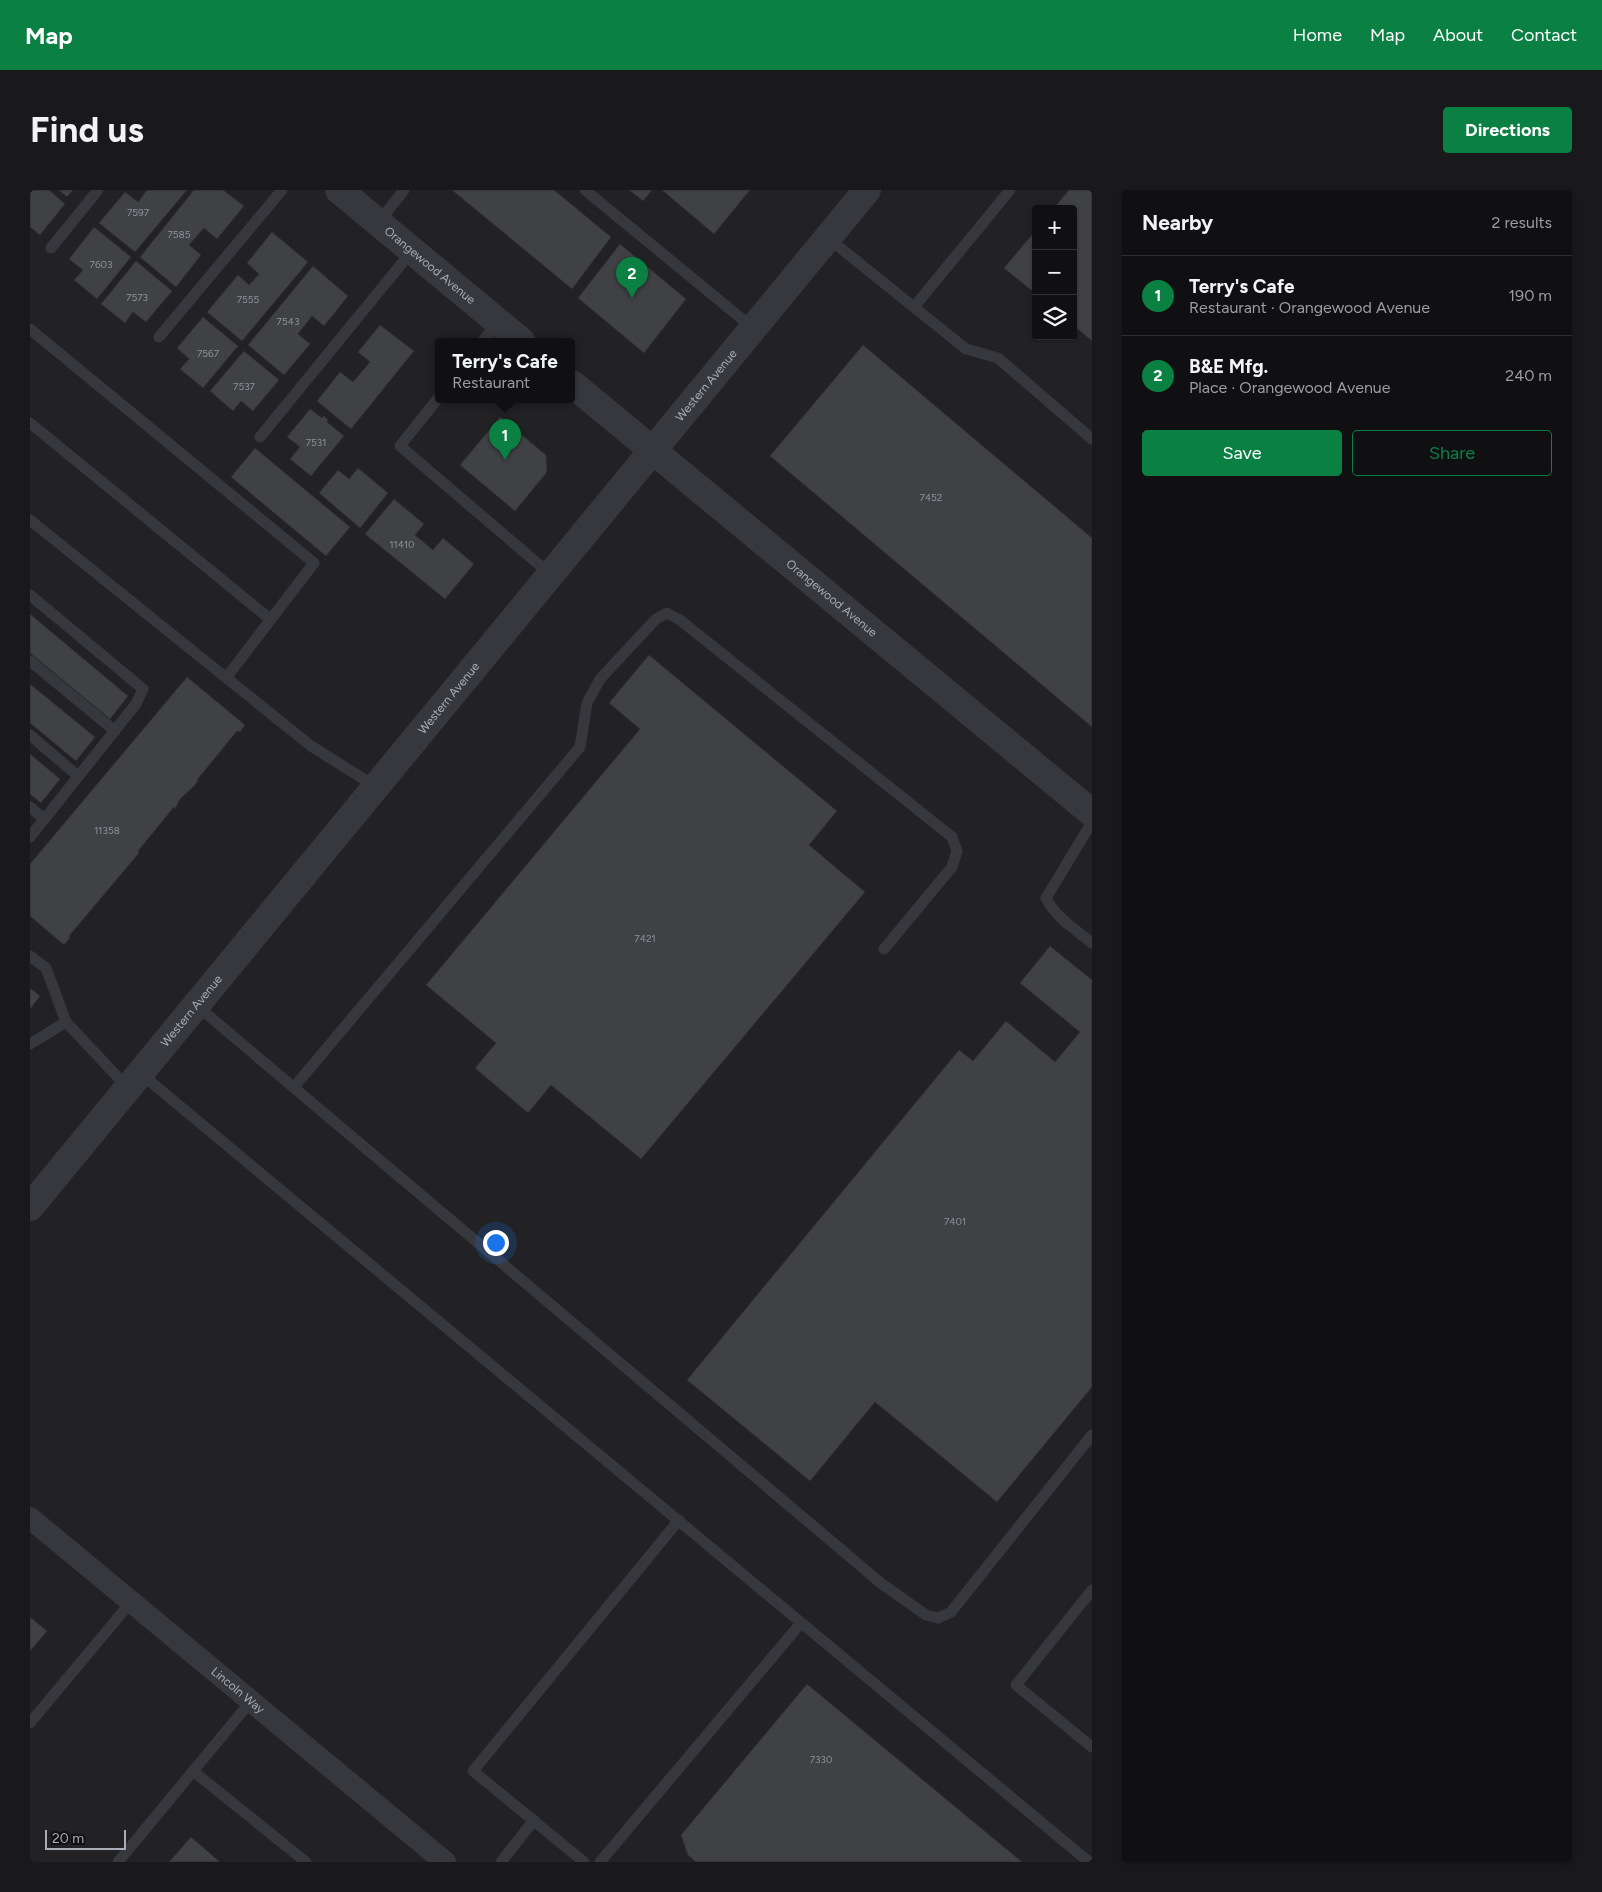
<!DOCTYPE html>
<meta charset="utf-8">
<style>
:root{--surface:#101012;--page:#19191b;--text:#f1f3f6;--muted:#9c9d9f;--line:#303032;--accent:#0b8043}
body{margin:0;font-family:Figtree,sans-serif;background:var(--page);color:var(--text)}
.controls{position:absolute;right:15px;top:15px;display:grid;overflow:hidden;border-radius:5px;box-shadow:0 1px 4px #0004}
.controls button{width:45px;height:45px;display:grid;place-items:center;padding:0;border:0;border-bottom:1px solid var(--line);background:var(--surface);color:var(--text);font:25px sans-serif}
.scale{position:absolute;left:15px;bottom:12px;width:81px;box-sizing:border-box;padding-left:5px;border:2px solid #a8adb8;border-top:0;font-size:14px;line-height:18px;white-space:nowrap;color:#a8adb8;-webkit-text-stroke:4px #111113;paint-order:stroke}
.you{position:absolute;left:465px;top:1052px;width:18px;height:18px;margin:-12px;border:4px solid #fff;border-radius:50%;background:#1a73e8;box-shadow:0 0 0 8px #1a73e833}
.badge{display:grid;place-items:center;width:32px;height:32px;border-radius:50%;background:var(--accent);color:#fff;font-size:16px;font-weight:700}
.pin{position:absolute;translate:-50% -41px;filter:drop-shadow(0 1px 2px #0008)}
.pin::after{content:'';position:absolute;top:26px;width:18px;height:15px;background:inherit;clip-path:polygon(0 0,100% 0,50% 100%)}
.popup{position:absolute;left:405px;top:148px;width:140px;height:65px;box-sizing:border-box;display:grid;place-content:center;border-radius:5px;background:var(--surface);filter:drop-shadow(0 1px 4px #0005);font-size:16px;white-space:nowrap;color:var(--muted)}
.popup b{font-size:19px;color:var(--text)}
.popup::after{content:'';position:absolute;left:50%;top:100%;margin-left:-10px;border:10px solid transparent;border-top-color:var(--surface)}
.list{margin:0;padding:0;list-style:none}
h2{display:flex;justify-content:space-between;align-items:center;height:65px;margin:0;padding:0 20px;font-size:21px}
h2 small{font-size:16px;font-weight:400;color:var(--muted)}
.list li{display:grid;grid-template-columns:32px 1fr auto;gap:15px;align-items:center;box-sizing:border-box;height:80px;padding:0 20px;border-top:1px solid var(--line)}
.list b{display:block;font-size:19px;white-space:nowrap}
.list p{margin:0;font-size:16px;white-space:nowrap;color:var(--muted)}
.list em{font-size:16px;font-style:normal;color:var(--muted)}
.actions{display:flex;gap:10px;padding:15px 20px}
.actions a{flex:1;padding:11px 0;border:1px solid var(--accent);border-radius:5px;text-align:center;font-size:18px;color:var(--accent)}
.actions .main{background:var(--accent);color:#fff}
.icon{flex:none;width:28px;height:28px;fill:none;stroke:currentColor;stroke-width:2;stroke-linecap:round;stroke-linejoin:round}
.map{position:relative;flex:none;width:1062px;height:1672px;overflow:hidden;border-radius:5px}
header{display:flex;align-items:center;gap:30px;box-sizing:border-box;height:70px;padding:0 25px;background:var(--accent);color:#fff}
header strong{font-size:24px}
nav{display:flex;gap:28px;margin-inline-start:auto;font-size:18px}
.intro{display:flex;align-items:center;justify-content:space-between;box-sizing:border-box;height:120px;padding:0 30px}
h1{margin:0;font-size:35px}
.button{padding:12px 22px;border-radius:5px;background:var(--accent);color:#fff;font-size:18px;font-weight:700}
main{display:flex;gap:30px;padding:0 30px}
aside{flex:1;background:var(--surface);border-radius:5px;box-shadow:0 1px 4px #0004}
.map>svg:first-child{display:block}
.built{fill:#222225;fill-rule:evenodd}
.building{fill:#404145;stroke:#303034}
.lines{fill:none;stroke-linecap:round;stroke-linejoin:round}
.service{stroke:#37383d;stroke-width:11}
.minor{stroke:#37383d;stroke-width:22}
.tertiary{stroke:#37383d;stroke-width:28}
.labels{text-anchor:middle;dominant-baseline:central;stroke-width:4.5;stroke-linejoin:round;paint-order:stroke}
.number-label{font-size:10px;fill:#8e929b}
.street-label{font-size:12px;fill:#a8adb8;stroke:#111113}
</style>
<header>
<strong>Map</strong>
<nav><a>Home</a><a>Map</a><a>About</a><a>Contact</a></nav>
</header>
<div class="intro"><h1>Find us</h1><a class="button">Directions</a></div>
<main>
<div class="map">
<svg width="1062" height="1672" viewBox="0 0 1062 1672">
<rect width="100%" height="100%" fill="#161618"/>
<!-- built -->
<path class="built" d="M 0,0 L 1062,0 L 1062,1672 L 0,1672 ZM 1006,19 L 1043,19 L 1043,146 L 1006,146 ZM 409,151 L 541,151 L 541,209 L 409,209 Z"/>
<!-- building -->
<path class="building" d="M 0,0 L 19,0 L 35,14 L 10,45 L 0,37 Z
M 29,0 L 43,0 L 37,7 Z
M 117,0 L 157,0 L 105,62 L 69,33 L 95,2 L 108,12 Z
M 164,0 L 193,0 L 214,16 L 187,49 L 174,38 L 159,55 L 171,65 L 146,97 L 110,67 Z
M 422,0 L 524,0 L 581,47 L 542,99 Z
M 599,0 L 622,0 L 613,11 Z
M 632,0 L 720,0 L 684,44 Z
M 1039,0 L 1062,0 L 1062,151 L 1043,135 L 1043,19 L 1023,19 Z
M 64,37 L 101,67 L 67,109 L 44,90 L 53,80 L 39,69 Z
M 1006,40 L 1006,104 L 974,78 Z
M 242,42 L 278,72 L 212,151 L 177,122 L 208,85 L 219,95 L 229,84 L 217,73 Z
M 590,54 L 656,109 L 614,163 L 548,108 Z
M 106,71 L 142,101 L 116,132 L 103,122 L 95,133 L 71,114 Z
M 283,76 L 318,106 L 294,136 L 282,126 L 268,144 L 280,154 L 254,185 L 218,155 Z
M 173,127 L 208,156 L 173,198 L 150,179 L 159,169 L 147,158 Z
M 350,135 L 384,161 L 321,239 L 287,211 L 310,182 L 323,192 L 340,172 L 328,162 Z
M 833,155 L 1062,348 L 1062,537 L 740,266 Z
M 214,161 L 249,190 L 223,221 L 211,211 L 203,221 L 180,201 Z
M 280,219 L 292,228 L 294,226 L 298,230 L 297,232 L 314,246 L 281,286 L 260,269 L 270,257 L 257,247 Z
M 470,227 L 516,265 L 517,282 L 485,321 L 430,275 Z
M 225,258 L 320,337 L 296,366 L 201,287 Z
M 328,278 L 358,303 L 330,338 L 289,303 L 308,280 L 319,289 Z
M 364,309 L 394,334 L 385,345 L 403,360 L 413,348 L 444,374 L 415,409 L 335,344 Z
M 0,424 L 98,506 L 80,529 L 0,463 Z
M 619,465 L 807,621 L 779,655 L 835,702 L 611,969 L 521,895 L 498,923 L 445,878 L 466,853 L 396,795 L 610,539 L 579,513 Z
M 157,487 L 215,535 L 210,542 L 207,541 L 167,590 L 168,591 L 164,596 L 150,609 L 145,619 L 144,617 L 108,661 L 109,663 L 39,746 L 40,748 L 34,755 L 0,726 L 0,674 Z
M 0,494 L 65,547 L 46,571 L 0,533 Z
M 0,564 L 30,589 L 11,613 L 0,604 Z
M 1020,756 L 1062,790 L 1062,1197 L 967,1312 L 845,1212 L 780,1291 L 657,1190 L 929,860 L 943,871 L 976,831 L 1025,872 L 1050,842 L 990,793 Z
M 0,798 L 10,806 L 0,819 Z
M 0,1427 L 17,1441 L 0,1461 Z
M 777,1494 L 992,1672 L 666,1672 L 658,1665 L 651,1645 Z
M 161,1647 L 190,1672 L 139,1672 Z"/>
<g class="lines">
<!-- service -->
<path class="service" d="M 555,0 L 723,138
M 348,33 L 374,0
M 798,48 L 936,159 L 968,168 L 1062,249
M 21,58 L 68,0
M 884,117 L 980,0
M 0,139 L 284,373 L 196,488
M 129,147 L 252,0
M 453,151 L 468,132
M 409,207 L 370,256 L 520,384
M 0,233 L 240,429
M 230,247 L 382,61
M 0,330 L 281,556 L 345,596
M 0,405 L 113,499 L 106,514 L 0,647
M 0,471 L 85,541
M 0,545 L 48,586
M 0,617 L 14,629
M 1062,632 L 1016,708 C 1025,727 1046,740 1062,753
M 0,766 L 16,778 L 36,832 L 98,898
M 166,815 L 852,1394 L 896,1425 L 908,1428 L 921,1422 L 1062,1245
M 0,854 L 36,832
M 110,883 L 1059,1672
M 264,897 L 550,557 L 557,513 L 570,489 L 626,429 L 637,423 L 650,430 L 922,647 L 927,661 L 922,677 L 854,759
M 1062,1400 L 986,1495 L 1062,1557
M 0,1533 L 101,1412
M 163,1581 L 276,1672
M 88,1672 L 221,1511
M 471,1672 L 504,1630
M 554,1672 L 443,1581 L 649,1330
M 570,1672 L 771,1433"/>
<!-- minor -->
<path class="minor" id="s1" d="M 0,1328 L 415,1672"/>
<!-- tertiary -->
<g class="tertiary">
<path id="s2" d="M 309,0 L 491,151"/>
<path id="s3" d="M 541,193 L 1062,623"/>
<path id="s4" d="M 0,1017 L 837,0"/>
</g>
</g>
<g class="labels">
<!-- number labels -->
<g class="number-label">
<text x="108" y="22">7597</text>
<text x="149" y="44">7585</text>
<text x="71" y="74">7603</text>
<text x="107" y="107">7573</text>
<text x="218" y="109">7555</text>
<text x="258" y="131">7543</text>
<text x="178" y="163">7567</text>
<text x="214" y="196">7537</text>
<text x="286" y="252">7531</text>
<text x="901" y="307">7452</text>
<text x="372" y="354">11410</text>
<text x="77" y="640">11358</text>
<text x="615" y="748">7421</text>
<text x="925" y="1031">7401</text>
<text x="791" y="1569">7330</text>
</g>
<!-- street labels -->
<g class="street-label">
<text stroke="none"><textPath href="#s2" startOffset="118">Orangewood Avenue</textPath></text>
<text stroke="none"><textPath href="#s4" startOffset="1064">Western Avenue</textPath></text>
<text stroke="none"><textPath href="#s3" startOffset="338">Orangewood Avenue</textPath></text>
<text stroke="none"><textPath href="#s4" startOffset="659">Western Avenue</textPath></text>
<text stroke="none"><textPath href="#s4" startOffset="254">Western Avenue</textPath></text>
<text stroke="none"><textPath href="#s1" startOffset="270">Lincoln Way</textPath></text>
</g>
</g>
</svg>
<div class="controls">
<button>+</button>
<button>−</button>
<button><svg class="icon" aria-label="layers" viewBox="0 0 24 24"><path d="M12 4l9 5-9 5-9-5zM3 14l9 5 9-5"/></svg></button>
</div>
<div class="scale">20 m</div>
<div class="you"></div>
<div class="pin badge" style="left:475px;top:270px">1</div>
<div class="popup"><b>Terry's Cafe</b>Restaurant</div>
<div class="pin badge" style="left:602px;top:108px">2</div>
</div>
<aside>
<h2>Nearby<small>2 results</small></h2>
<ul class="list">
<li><span class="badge">1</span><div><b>Terry's Cafe</b><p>Restaurant · Orangewood Avenue</p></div><em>190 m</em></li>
<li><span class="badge">2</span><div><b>B&amp;E Mfg.</b><p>Place · Orangewood Avenue</p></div><em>240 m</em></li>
</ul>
<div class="actions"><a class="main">Save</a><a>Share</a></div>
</aside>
</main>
